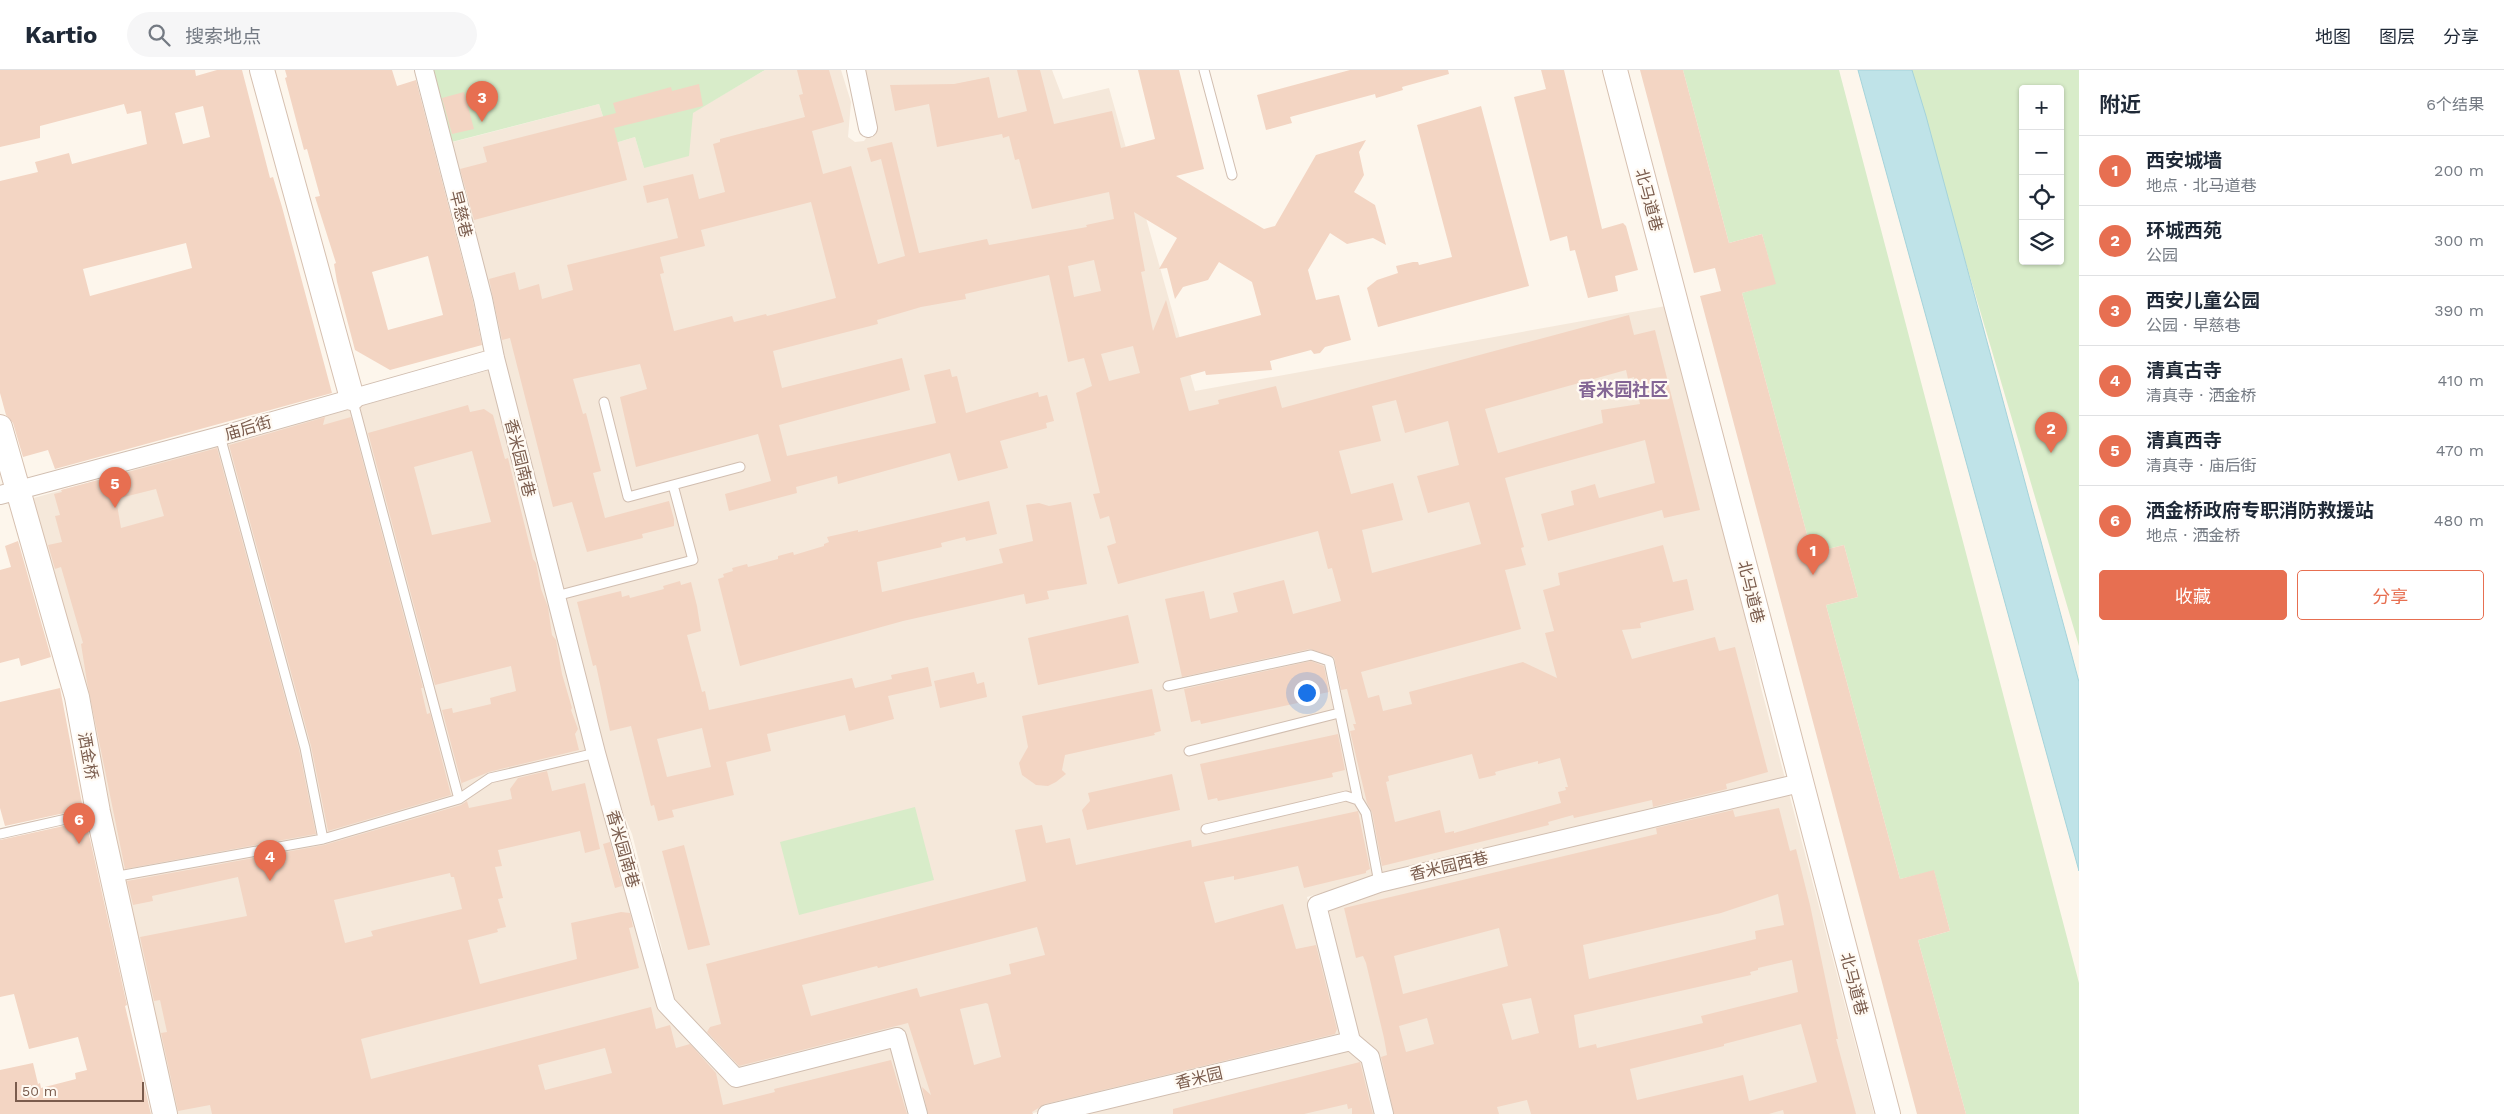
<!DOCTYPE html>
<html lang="zh">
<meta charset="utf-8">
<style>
:root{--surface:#fff;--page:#f6f6f7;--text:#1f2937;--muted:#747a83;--line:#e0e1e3;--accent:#e76f51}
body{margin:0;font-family:"Work Sans","Noto Sans SC",sans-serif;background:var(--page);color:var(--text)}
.controls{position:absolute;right:15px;top:15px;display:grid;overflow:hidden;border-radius:5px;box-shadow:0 1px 4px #0004}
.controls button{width:45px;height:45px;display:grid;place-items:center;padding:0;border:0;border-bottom:1px solid var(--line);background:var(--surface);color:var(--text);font:25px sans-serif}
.scale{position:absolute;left:15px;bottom:12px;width:129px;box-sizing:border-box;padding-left:5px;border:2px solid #7a5c4d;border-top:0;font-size:14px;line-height:18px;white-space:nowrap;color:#7a5c4d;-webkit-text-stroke:4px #fffaf3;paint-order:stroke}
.you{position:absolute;left:1306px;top:622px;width:18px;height:18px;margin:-12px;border:4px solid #fff;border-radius:50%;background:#1a73e8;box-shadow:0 0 0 8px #1a73e833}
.badge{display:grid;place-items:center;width:32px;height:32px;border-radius:50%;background:var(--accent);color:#fff;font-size:16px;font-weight:700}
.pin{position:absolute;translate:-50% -41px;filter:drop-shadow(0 1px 2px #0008)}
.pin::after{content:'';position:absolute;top:26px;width:18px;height:15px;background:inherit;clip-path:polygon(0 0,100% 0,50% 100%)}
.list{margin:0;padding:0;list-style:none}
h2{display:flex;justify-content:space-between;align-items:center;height:65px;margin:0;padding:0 20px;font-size:21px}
h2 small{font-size:16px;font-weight:400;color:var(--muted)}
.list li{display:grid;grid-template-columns:32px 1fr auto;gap:15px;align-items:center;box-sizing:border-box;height:70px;padding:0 20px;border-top:1px solid var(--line)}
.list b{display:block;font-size:19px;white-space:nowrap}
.list p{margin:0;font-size:16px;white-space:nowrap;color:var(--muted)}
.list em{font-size:16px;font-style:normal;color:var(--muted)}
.actions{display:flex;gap:10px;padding:15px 20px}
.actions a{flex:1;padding:11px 0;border:1px solid var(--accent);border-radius:5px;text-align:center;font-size:18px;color:var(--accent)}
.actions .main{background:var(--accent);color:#fff}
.icon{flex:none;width:28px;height:28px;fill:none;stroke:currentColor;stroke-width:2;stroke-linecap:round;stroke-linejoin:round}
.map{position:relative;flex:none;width:2079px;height:1044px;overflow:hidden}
header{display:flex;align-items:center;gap:30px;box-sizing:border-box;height:70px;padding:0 25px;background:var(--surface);border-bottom:1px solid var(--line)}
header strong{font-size:24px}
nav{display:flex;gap:28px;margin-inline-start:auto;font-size:18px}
.search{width:350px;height:45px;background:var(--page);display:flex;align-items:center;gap:12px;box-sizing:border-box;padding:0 18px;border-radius:28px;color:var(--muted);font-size:19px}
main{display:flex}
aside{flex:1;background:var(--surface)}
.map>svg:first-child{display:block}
.residential{fill:#f5e8da}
.green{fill:#d8ecc9;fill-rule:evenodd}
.water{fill:#bfe3e8;stroke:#a5d3da}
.building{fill:#f3d5c3;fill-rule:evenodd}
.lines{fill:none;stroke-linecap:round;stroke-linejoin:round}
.lane-casing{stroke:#d1beb0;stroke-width:11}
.street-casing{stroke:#d1beb0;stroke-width:20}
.secondary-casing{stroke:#d6c0b0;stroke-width:26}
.lane{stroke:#fff;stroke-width:9}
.street{stroke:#fff;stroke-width:18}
.secondary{stroke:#fff;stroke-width:24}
.labels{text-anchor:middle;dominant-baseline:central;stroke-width:4.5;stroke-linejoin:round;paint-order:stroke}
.street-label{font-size:16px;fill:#7a5c4d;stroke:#fffaf3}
.neighbourhood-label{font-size:18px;font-weight:bold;fill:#846695;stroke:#fffaf3}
</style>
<header>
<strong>Kartio</strong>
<div class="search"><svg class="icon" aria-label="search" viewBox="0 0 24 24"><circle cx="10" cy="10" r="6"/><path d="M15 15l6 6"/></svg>搜索地点</div>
<nav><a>地图</a><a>图层</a><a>分享</a></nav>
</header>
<main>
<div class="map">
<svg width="2079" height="1044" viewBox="0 0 2079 1044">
<rect width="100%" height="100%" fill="#fdf6ec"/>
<!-- residential -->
<path class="residential" d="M 765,0 L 841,0 L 851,32 L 848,67 L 855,72 L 864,71 L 870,63 L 861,0 L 1052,0 L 1063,29 L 1109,18 L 1195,321 L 1677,234 L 1760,614 L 1874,1044 L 1389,1044 L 1372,979 L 1355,962 L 1325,822 L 1307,827 L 1344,971 L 1029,1044 L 928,1044 L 903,959 L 736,1005 L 665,935 L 736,1008 L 897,967 L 918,1044 L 165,1044 L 23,431 L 493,299 L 655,895 L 663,883 L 632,764 L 621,738 L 612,725 L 449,73 L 599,34 L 612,74 L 635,67 L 644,98 L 692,43 Z
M 1329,980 L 1359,980 L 1381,1044 L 1070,1044 Z"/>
<!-- green -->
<path class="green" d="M 424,0 L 765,0 L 693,43 L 689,86 L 644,98 L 635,67 L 612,74 L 599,34 L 444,74 Z
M 1683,0 L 1839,0 L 2079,913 L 2079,1044 L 1966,1044 L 1918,870 L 1950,861 L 1934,801 L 1900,809 L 1826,535 L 1858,527 L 1844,475 L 1812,483 L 1742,223 L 1775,213 L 1762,164 L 1729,173 Z
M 1909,0 L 2079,0 L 2079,576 ZM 2023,19 L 2060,19 L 2060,191 L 2023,191 Z
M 915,737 L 934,810 L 799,845 L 780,772 Z"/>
<!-- water -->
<path class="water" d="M 1858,0 L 1912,0 L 1926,46 L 2079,612 L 2079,801 Z"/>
<!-- building -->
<path class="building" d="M 0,0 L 195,0 L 196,6 L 217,0 L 242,0 L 270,108 L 273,107 L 282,137 L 332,323 L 55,399 L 48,380 L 23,387 L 13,353 L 6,345 L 0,323 L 0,111 L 38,102 L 35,92 L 69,83 L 72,94 L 147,74 L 141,41 L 127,44 L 124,34 L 40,56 L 40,68 L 0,77 ZM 203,36 L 210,67 L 183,74 L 175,43 ZM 186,173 L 192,198 L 90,226 L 83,199 Z
M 285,0 L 392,0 L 397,16 L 416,10 L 473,231 L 482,275 L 390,300 L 355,280 L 337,212 L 334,194 L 336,193 L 315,127 L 320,126 L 307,79 L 304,80 L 285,8 L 287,7 ZM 428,186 L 443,245 L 388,260 L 372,202 Z
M 797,0 L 829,0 L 844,52 L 812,61 L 823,104 L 851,96 L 878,194 L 905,186 L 881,89 L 871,92 L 867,78 L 892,72 L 919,183 L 987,169 L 989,175 L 1087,157 L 1086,155 L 1114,149 L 1109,122 L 1032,139 L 1019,89 L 1015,90 L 1009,66 L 1003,68 L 1002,64 L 937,77 L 929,34 L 895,41 L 890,15 L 954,14 L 989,7 L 998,48 L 1027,41 L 1017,0 L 1040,0 L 1054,54 L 1112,41 L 1121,78 L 1155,69 L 1138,0 L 1179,0 L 1204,99 L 1176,106 L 1264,159 L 1275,156 L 1316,85 L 1366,70 L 1359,82 L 1364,105 L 1354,122 L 1375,135 L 1386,175 L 1373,168 L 1347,174 L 1330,163 L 1308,200 L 1316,230 L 1339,225 L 1351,270 L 1325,277 L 1320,283 L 1314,284 L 1311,280 L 1270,291 L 1272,300 L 1206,305 L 1205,301 L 1180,308 L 1189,341 L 1219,334 L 1218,330 L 1276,316 L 1282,338 L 1629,245 L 1634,265 L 1655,260 L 1700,440 L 1664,448 L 1662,440 L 1548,471 L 1541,444 L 1574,435 L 1571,421 L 1595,414 L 1599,428 L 1655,413 L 1645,370 L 1505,408 L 1524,477 L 1521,478 L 1526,495 L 1505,500 L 1521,559 L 1361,602 L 1368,628 L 1379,625 L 1383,641 L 1412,634 L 1409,622 L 1523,592 L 1557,608 L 1545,563 L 1554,561 L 1543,520 L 1560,515 L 1558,503 L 1663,475 L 1673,512 L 1687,509 L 1694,540 L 1640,553 L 1641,558 L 1622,560 L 1632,589 L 1715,567 L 1719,581 L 1735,577 L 1768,702 L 1726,714 L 1727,719 L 1653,737 L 1652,730 L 1574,748 L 1573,745 L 1548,752 L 1549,755 L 1382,796 L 1372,742 L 1367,733 L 1350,661 L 1355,660 L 1353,654 L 1356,654 L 1347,619 L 1341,620 L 1334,587 L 1310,579 L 1182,607 L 1165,529 L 1204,521 L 1210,549 L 1238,542 L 1233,523 L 1284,510 L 1293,544 L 1341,531 L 1332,498 L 1328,499 L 1318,461 L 1118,514 L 1107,476 L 1116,473 L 1109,446 L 1100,449 L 1093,424 L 1100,423 L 1076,323 L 1092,316 L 1084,288 L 1068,292 L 1049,205 L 965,224 L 966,229 L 921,237 L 877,250 L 878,254 L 773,281 L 782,318 L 902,288 L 910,320 L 779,355 L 787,386 L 936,353 L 924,305 L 950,299 L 952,307 L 957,306 L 966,343 L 1038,322 L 1039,327 L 1047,325 L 1054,351 L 1046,353 L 1047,358 L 1000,371 L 1008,398 L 958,411 L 950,383 L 838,414 L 837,406 L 796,417 L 797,423 L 729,441 L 725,424 L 771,411 L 758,364 L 636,397 L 620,327 L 647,319 L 640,294 L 573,309 L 583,344 L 586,343 L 601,401 L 593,403 L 605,448 L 669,431 L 674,449 L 674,456 L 642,464 L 643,468 L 587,482 L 572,432 L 553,437 L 510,268 L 502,270 L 489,209 L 515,202 L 519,220 L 539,214 L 542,229 L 573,220 L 567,195 L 678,168 L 668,128 L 647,133 L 643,116 L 693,104 L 699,129 L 725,122 L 713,74 L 720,72 L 720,69 L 805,47 L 799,25 L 803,24 ZM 811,132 L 836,228 L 767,246 L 766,244 L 734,252 L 732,246 L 674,261 L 660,204 L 664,203 L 660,187 L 705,176 L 701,160 ZM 1134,142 L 1177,168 L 1159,199 L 1167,198 L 1175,229 L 1183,217 L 1208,210 L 1219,192 L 1252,212 L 1261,245 L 1176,268 L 1166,230 L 1153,261 L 1141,202 L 1145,201 ZM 1094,190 L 1101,221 L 1074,227 L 1068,196 ZM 1133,276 L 1140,303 L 1109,311 L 1101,284 ZM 1626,300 L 1628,309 L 1634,307 L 1640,334 L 1601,340 L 1603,353 L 1498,383 L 1485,339 ZM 1396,330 L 1405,363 L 1448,351 L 1459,395 L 1417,406 L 1428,443 L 1469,432 L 1481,474 L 1372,503 L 1362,460 L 1403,450 L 1393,413 L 1351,424 L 1339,381 L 1381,371 L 1372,336 ZM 1472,684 L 1479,709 L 1496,705 L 1495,702 L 1538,691 L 1538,694 L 1560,688 L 1568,717 L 1565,717 L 1566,720 L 1558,722 L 1561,733 L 1454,763 L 1454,761 L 1445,763 L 1440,740 L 1395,752 L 1386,712 L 1389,711 L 1388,706 Z
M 1350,0 L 1448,0 L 1449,4 L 1402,17 L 1403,20 L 1376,28 L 1375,24 L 1290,47 L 1292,53 L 1266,60 L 1257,25 Z
M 1541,0 L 1564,0 L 1602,159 L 1623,153 L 1626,156 L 1638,200 L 1615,206 L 1618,221 L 1588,228 L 1575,180 L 1570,181 L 1567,166 L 1550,171 L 1514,27 L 1546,19 Z
M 1640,0 L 1683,0 L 1729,173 L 1762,164 L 1776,214 L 1742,223 L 1812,483 L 1844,475 L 1858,527 L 1826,535 L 1900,809 L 1934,800 L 1950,861 L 1918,870 L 1966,1044 L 1917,1044 L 1700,226 L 1721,221 L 1715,198 L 1694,203 Z
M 699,14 L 703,36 L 614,58 L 627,110 L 474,150 L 460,99 L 487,92 L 483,77 L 616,43 L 613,33 L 671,17 L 672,21 Z
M 464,22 L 474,59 L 452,64 L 442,28 Z
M 1481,36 L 1529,216 L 1378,257 L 1367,218 L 1377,210 L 1398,203 L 1396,196 L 1413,192 L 1418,192 L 1419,195 L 1452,187 L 1417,55 Z
M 468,335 L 470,342 L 484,339 L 493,345 L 505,389 L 508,388 L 533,489 L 536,493 L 541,519 L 548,537 L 552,565 L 556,570 L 562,604 L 572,638 L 571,640 L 578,659 L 575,664 L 579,680 L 489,702 L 462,713 L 463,719 L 442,640 L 452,638 L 453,643 L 491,634 L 490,628 L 516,621 L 511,596 L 435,615 L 368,363 ZM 472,381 L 491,452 L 432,465 L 414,397 Z
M 325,347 L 323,355 L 351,347 L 423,618 L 421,618 L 427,644 L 430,643 L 451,725 L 328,761 L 311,676 L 229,375 Z
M 217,378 L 299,679 L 316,764 L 125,799 L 87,612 L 81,574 L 83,573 L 61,497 L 55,499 L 48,475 L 62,472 L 55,446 L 60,445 L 54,424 L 62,422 L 61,420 ZM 156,419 L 164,446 L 121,458 L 116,429 Z
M 989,431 L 997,464 L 966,471 L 965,467 L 941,473 L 942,477 L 877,492 L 882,522 L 1003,493 L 999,479 L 1033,471 L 1026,435 L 1039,433 L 1049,436 L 1071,432 L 1087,514 L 1047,521 L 1049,529 L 1026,534 L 1024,524 L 903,551 L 740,596 L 718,509 L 724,507 L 723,504 L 733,501 L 732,498 L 747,494 L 748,497 L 778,489 L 778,486 L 793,482 L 794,485 L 824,476 L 824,474 L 829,472 L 827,467 L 858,460 L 858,462 Z
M 18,471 L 51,587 L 21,596 L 19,588 L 0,593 L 0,500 L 11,497 L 5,476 Z
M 680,511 L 681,515 L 691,512 L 697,536 L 701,561 L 687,565 L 702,622 L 705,621 L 709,640 L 852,608 L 855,618 L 892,609 L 891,605 L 928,597 L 932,616 L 888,626 L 894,649 L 849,661 L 845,645 L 767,664 L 771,681 L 726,692 L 734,725 L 672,740 L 674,747 L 658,751 L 654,735 L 651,736 L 631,656 L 610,661 L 596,595 L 593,596 L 577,532 L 621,521 L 622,527 L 629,525 L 630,528 L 664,519 L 663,516 ZM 702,658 L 711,697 L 667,707 L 657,669 Z
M 1128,545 L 1139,593 L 1038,615 L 1028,568 Z
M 1311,591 L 1324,596 L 1329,622 L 1315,625 L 1316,629 L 1201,654 L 1200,650 L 1191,652 L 1184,619 Z
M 974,602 L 977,614 L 984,612 L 987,627 L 940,638 L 934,611 Z
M 60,618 L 83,739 L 5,756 L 0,738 L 0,632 Z
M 1152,619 L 1161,661 L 1154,663 L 1155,665 L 1065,685 L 1062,700 L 1066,704 L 1056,712 L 1048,716 L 1036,715 L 1022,705 L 1019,693 L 1028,677 L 1022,646 Z
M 1338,664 L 1345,700 L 1332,703 L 1333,707 L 1218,731 L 1217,728 L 1208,730 L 1200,694 Z
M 547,701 L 552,721 L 585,713 L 600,779 L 585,783 L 580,761 L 498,780 L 502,796 L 495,797 L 503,828 L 498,829 L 506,857 L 497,859 L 498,862 L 468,870 L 480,914 L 577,889 L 571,853 L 621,842 L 630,843 L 633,857 L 629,858 L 639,898 L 361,969 L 371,1009 L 651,937 L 656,959 L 670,955 L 676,978 L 690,974 L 716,1003 L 723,1035 L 775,1022 L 774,1019 L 891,990 L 907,1044 L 212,1044 L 210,1035 L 178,1041 L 161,963 L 167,962 L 160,930 L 154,931 L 140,867 L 247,846 L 238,807 L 152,826 L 153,831 L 133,835 L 127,811 L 324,775 L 461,735 L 467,731 L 469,738 L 512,729 L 510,719 L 518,708 ZM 450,803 L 451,807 L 454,807 L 462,839 L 371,861 L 373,866 L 345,873 L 334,830 ZM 605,978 L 612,1003 L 545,1020 L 538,995 Z
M 1172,704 L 1180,740 L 1087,760 L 1082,740 L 1090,731 L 1088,723 Z
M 1779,738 L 1790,781 L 1796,779 L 1810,835 L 1838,969 L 1836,969 L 1856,1044 L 1784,1044 L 1783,1040 L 1769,1044 L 1531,1044 L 1527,1030 L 1497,1037 L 1499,1044 L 1394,1044 L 1381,987 L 1387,985 L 1384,968 L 1366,893 L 1363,886 L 1356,888 L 1344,838 L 1657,764 L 1656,758 L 1733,740 L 1735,747 ZM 1778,824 L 1784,855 L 1755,861 L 1756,869 L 1589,909 L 1583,875 L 1721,843 ZM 1499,858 L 1508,896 L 1403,924 L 1394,886 ZM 1792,890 L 1798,922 L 1701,946 L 1703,953 L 1597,978 L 1596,974 L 1579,978 L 1574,945 L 1751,905 L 1750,902 L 1758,900 L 1758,898 ZM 1531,928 L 1539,963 L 1512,970 L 1502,934 ZM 1427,948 L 1434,974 L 1406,982 L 1399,956 ZM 1801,954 L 1817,1012 L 1749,1031 L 1743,1005 L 1637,1030 L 1630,999 L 1724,976 L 1724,974 Z
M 1358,741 L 1370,799 L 1366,801 L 1366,803 L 1304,818 L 1298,796 L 1234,810 L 1234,806 L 1204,812 L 1215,853 L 1283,834 L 1296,879 L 1316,875 L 1337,959 L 1335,964 L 1045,1034 L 1032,1042 L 1033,1044 L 928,1044 L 922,1017 L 931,1025 L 908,953 L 739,996 L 707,962 L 710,957 L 721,954 L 706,894 L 1026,811 L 1015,760 L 1042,755 L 1046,773 L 1070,768 L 1076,795 L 1191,770 L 1192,777 ZM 1037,857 L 1045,885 L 1009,894 L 1011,904 L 920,927 L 917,918 L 811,946 L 802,915 L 877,896 L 878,898 ZM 986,933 L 988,934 L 1001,987 L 974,995 L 960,939 Z
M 86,751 L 127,935 L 125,936 L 151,1044 L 0,1044 L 0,1000 L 33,993 L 38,1014 L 40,1013 L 41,1018 L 76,1009 L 75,1003 L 87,1000 L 78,967 L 29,979 L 14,924 L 0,927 L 0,770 Z
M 610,772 L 622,816 L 615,818 L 603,774 Z
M 684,775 L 710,875 L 688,880 L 662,781 Z
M 1360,992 L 1373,1044 L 1352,1044 L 1352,1038 L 1348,1039 L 1347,1034 L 1304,1044 L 1173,1044 L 1173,1039 Z"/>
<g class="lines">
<!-- lane casing -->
<g class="lane-casing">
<path id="lane" d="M 1204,0 L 1232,105
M 352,328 L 459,729
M 604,332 L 628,427 L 740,397
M 220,366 L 305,678 L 323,769
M 556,526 L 693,490 L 673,415
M 1168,616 L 1311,585 L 1329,591 L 1358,730
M 1189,681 L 1339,643
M 1206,759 L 1346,726 L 1358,730 L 1366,743 L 1379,813
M 0,764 L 97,742
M 113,807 L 323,769 L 459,729 L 490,708 L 596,683"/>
</g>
<!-- street casing -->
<g class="street-casing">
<path id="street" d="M 424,0 L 483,229 L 495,288 L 596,683 L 666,934 L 736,1008 L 897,967 L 918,1044
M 856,0 L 868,58
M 0,425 L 220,366 L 495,288
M 1047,1044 L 1351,971
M 1384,1044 L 1370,987 L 1351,971 L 1317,835 L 1379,813 L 1800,713"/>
</g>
<!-- secondary casing -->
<g class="secondary-casing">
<path id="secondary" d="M 262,0 L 352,328
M 1615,0 L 1888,1044
M 0,357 L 77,627 L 98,742 L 165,1044"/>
</g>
<!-- lane -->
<use href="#lane" class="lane"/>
<!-- street -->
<use href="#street" class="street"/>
<!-- secondary -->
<use href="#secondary" class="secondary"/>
</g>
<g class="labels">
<!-- street labels -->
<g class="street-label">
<text transform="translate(1649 130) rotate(75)">北马道巷</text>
<text transform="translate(461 144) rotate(76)">早慈巷</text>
<text transform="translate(248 358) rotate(-16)">庙后街</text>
<text transform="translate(520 388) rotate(76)">香米园南巷</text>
<text transform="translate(1751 522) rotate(76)">北马道巷</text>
<text transform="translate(88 686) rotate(80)">洒金桥</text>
<text transform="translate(623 779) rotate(74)">香米园南巷</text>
<text transform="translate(1449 796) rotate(-13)">香米园西巷</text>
<text transform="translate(1854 914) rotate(75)">北马道巷</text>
<text transform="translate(1199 1008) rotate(-13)">香米园</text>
</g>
<!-- neighbourhood labels -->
<g class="neighbourhood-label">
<text x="1623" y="319">香米园社区</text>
</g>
</g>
</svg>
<div class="controls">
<button>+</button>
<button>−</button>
<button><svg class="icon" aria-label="locate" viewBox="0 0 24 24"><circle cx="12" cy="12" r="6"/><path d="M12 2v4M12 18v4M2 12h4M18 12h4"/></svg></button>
<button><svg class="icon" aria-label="layers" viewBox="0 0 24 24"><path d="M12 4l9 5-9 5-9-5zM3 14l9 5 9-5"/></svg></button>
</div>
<div class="scale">50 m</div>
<div class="you"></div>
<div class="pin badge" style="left:1813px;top:505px">1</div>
<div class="pin badge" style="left:2051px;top:383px">2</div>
<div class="pin badge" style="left:482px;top:52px">3</div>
<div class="pin badge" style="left:270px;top:811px">4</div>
<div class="pin badge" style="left:115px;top:438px">5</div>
<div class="pin badge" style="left:79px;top:774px">6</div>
</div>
<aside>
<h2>附近<small>6个结果</small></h2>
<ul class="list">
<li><span class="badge">1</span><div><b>西安城墙</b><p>地点 · 北马道巷</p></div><em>200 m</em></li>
<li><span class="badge">2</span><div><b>环城西苑</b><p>公园</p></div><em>300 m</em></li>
<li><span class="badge">3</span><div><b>西安儿童公园</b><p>公园 · 早慈巷</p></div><em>390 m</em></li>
<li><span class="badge">4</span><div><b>清真古寺</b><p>清真寺 · 洒金桥</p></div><em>410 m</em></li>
<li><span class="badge">5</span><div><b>清真西寺</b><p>清真寺 · 庙后街</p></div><em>470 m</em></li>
<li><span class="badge">6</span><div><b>洒金桥政府专职消防救援站</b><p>地点 · 洒金桥</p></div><em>480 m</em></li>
</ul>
<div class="actions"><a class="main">收藏</a><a>分享</a></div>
</aside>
</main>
